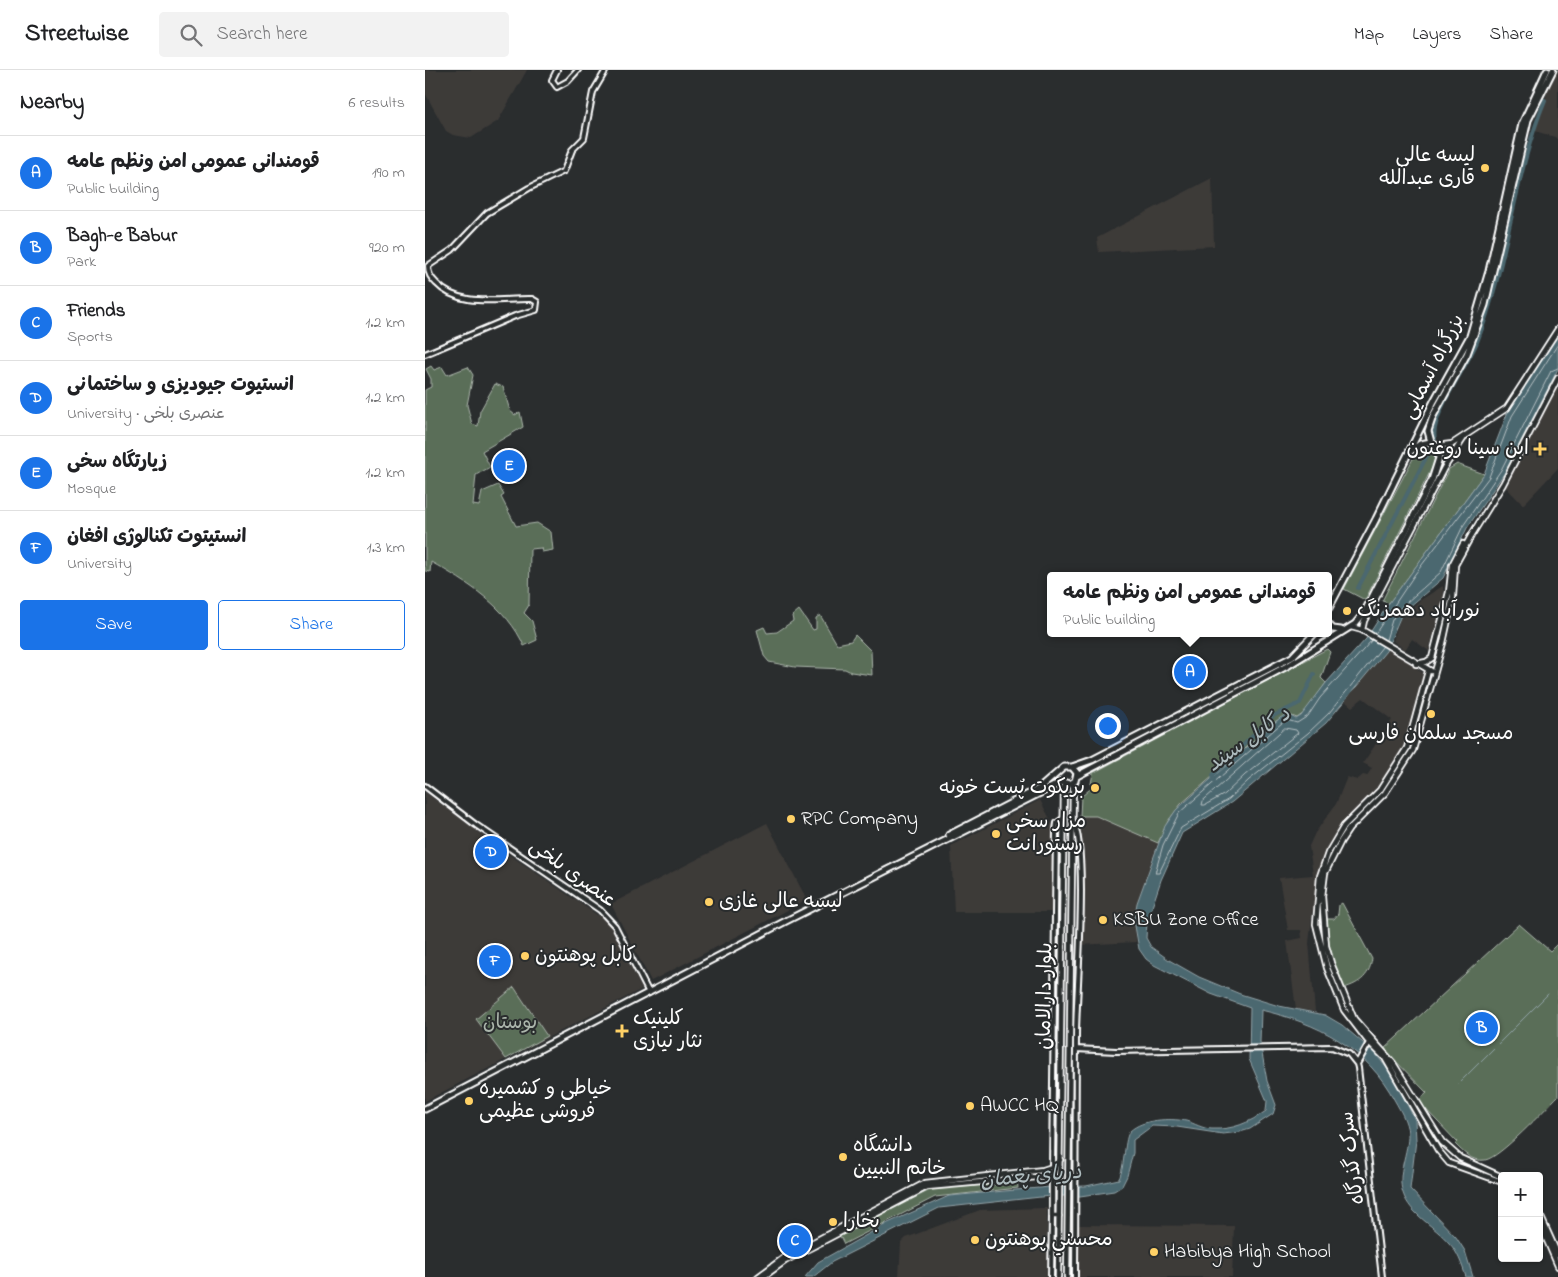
<!DOCTYPE html>
<meta charset="utf-8">
<style>
:root{--surface:#fff;--page:#f2f2f2;--text:#202124;--muted:#757577;--line:#e0e0e0;--accent:#1a73e8}
body{margin:0;font-family:"Indie Flower","Playpen Sans Arabic",sans-serif;background:var(--page);color:var(--text)}
.controls{position:absolute;right:15px;bottom:15px;display:grid;overflow:hidden;border-radius:5px;box-shadow:0 1px 4px #0004}
.controls button{width:45px;height:45px;display:grid;place-items:center;padding:0;border:0;border-bottom:1px solid var(--line);background:var(--surface);color:var(--text);font:25px sans-serif}
.you{position:absolute;left:682px;top:655px;width:18px;height:18px;margin:-12px;border:4px solid #fff;border-radius:50%;background:#1a73e8;box-shadow:0 0 0 8px #1a73e833}
.badge{display:grid;place-items:center;width:32px;height:32px;border-radius:50%;background:var(--accent);color:#fff;font-size:16px;font-weight:700}
.pin{position:absolute;translate:-50% -50%;border:2px solid #fff;box-shadow:0 1px 5px #0006}
.popup{position:absolute;left:622px;top:502px;width:285px;height:65px;box-sizing:border-box;display:grid;place-content:center;border-radius:5px;background:var(--surface);filter:drop-shadow(0 1px 4px #0005);font-size:16px;white-space:nowrap;color:var(--muted)}
.popup b{font-size:19px;color:var(--text)}
.popup::after{content:'';position:absolute;left:50%;top:100%;margin-left:-10px;border:10px solid transparent;border-top-color:var(--surface)}
.list{margin:0;padding:0;list-style:none}
h2{display:flex;justify-content:space-between;align-items:center;height:65px;margin:0;padding:0 20px;font-size:21px}
h2 small{font-size:16px;font-weight:400;color:var(--muted)}
.list li{display:grid;grid-template-columns:32px 1fr auto;gap:15px;align-items:center;box-sizing:border-box;height:75px;padding:0 20px;border-top:1px solid var(--line)}
.list b{display:block;font-size:19px;white-space:nowrap}
.list p{margin:0;font-size:16px;white-space:nowrap;color:var(--muted)}
.list em{font-size:16px;font-style:normal;color:var(--muted)}
.actions{display:flex;gap:10px;padding:15px 20px}
.actions a{flex:1;padding:11px 0;border:1px solid var(--accent);border-radius:5px;text-align:center;font-size:18px;color:var(--accent)}
.actions .main{background:var(--accent);color:#fff}
.icon{flex:none;width:28px;height:28px;fill:none;stroke:currentColor;stroke-width:2;stroke-linecap:round;stroke-linejoin:round}
.map{position:relative;flex:none;width:1133px;height:1207px;overflow:hidden}
header{display:flex;align-items:center;gap:30px;box-sizing:border-box;height:70px;padding:0 25px;background:var(--surface);border-bottom:1px solid var(--line)}
header strong{font-size:24px}
nav{display:flex;gap:28px;margin-inline-start:auto;font-size:18px}
.search{width:350px;height:45px;background:var(--page);display:flex;align-items:center;gap:12px;box-sizing:border-box;padding:0 18px;border-radius:5px;color:var(--muted);font-size:19px}
main{display:flex}
aside{flex:1;background:var(--surface)}
.map>svg:first-child{display:block}
.built{fill:#3e3b39}
.green{fill:#5a6e58;stroke:#acb6ac}
.water{fill:#4b676f;stroke:#93a4a9}
.lines{fill:none;stroke-linecap:round;stroke-linejoin:round}
.shore{stroke:#b7c2c5;stroke-width:1}
.stream{stroke:#93a4a9;stroke-width:1}
.canal{stroke:#4b676f;stroke-width:4}
.tertiary-casing{stroke:#fff;stroke-width:8}
.secondary-casing{stroke:#fff;stroke-width:8}
.trunk-casing{stroke:#fff;stroke-width:9}
.tertiary{stroke:#2a2d2e;stroke-width:4}
.secondary{stroke:#2a2d2e;stroke-width:4.5}
.trunk{stroke:#2a2d2e;stroke-width:5}
.poi-dot{fill:#ffd166;stroke:#2a2d2e;stroke-width:2}
.labels{text-anchor:middle;dominant-baseline:central;stroke-width:4;stroke-linejoin:round;paint-order:stroke}
.poi-label{font-size:20px;fill:#fff;stroke:#2a2d2e;text-anchor:start}
.street-label{font-size:20px;fill:#fff;stroke:#2a2d2e}
.park-label{font-size:20px;fill:#acb6ac;stroke:#2a2d2e}
.water-label{font-size:21px;font-style:italic;fill:#aebbbe;stroke:#2a2d2e}
</style>
<header>
<strong>Streetwise</strong>
<div class="search"><svg class="icon" aria-label="search" viewBox="0 0 24 24"><circle cx="10" cy="10" r="6"/><path d="M15 15l6 6"/></svg>Search here</div>
<nav><a>Map</a><a>Layers</a><a>Share</a></nav>
</header>
<main>
<aside>
<h2>Nearby<small>6 results</small></h2>
<ul class="list">
<li><span class="badge">A</span><div><b>قومندانی عمومی امن ونظم عامه</b><p>Public building</p></div><em>190 m</em></li>
<li><span class="badge">B</span><div><b>Bagh-e Babur</b><p>Park</p></div><em>920 m</em></li>
<li><span class="badge">C</span><div><b>Friends</b><p>Sports</p></div><em>1.2 km</em></li>
<li><span class="badge">D</span><div><b>انستیوت جیودیزی و ساختمانی</b><p>University · عنصری بلخی</p></div><em>1.2 km</em></li>
<li><span class="badge">E</span><div><b>زیارتگاه سخی</b><p>Mosque</p></div><em>1.2 km</em></li>
<li><span class="badge">F</span><div><b>انستیتوت تکنالوژی افغان</b><p>University</p></div><em>1.3 km</em></li>
</ul>
<div class="actions"><a class="main">Save</a><a>Share</a></div>
</aside>
<div class="map">
<svg width="1133" height="1207" viewBox="0 0 1133 1207">
<rect width="100%" height="100%" fill="#2a2d2e"/>
<filter id="ink" filterUnits="userSpaceOnUse"><feTurbulence type="fractalNoise" baseFrequency=".02" numOctaves="2"/><feDisplacementMap in="SourceGraphic" scale="10" xChannelSelector="R" yChannelSelector="G"/><feConvolveMatrix kernelMatrix="1 2 1 2 8 2 1 2 1" color-interpolation-filters="sRGB"/></filter>
<g filter="url(#ink)">
<!-- built -->
<path class="built" d="M 0,0 L 102,0 L 73,51 L 46,68 L 28,65 L 21,61 L 0,23 Z
M 1131,0 L 1133,0 L 1133,70 L 1130,67 L 1110,61 L 1120,33 L 1124,10 Z
M 787,108 L 789,176 L 674,182 L 672,168 Z
M 1133,308 L 1133,398 L 1098,435 L 1078,414 Z
M 1018,516 L 1019,526 L 1004,581 L 987,569 L 980,580 L 968,571 L 975,549 L 994,531 Z
M 963,577 L 998,603 L 982,670 L 960,707 L 908,769 L 894,804 L 890,805 L 895,806 L 892,838 L 888,838 L 884,873 L 890,942 L 871,939 L 862,871 L 877,868 L 876,860 L 863,860 L 854,808 L 888,805 L 884,776 L 890,763 L 911,734 L 922,707 L 932,710 L 938,705 L 942,706 L 947,698 L 938,693 L 967,650 L 938,628 L 927,637 L 920,631 Z
M 0,722 L 79,781 L 184,853 L 217,919 L 0,1031 Z
M 615,730 L 627,753 L 630,762 L 627,842 L 529,842 L 526,776 Z
M 655,746 L 671,746 L 733,773 L 710,840 L 711,872 L 653,875 L 655,814 L 652,757 Z
M 342,753 L 382,830 L 226,911 L 186,834 Z
M 622,1138 L 622,1207 L 474,1207 L 476,1173 L 481,1168 L 555,1140 Z
M 651,1155 L 809,1156 L 807,1207 L 651,1207 Z"/>
<!-- green -->
<path class="green" d="M 6,296 L 9,300 L 17,297 L 22,305 L 43,297 L 48,305 L 42,335 L 47,354 L 53,356 L 55,341 L 70,314 L 78,317 L 85,341 L 90,345 L 95,342 L 98,357 L 57,381 L 65,397 L 51,405 L 48,435 L 54,436 L 57,422 L 73,415 L 79,425 L 76,427 L 91,456 L 112,453 L 126,462 L 128,480 L 117,482 L 116,478 L 105,479 L 104,535 L 99,543 L 107,551 L 112,570 L 99,576 C 83,538 42,512 6,492 L 5,502 L 0,501 L 0,320 L 6,317 L 6,309 L 1,299 Z
M 1000,378 L 1009,383 L 1010,392 L 940,530 L 919,519 L 991,383 Z
M 1032,394 L 1059,404 L 964,533 L 957,531 L 1024,399 Z
M 374,540 L 388,560 L 391,559 L 391,548 L 395,545 L 412,574 L 426,571 L 430,565 L 446,581 L 447,605 L 426,602 L 420,599 L 370,597 L 344,592 L 339,586 L 332,560 L 339,557 L 342,563 L 352,562 L 368,551 L 367,546 Z
M 902,579 L 905,582 L 896,608 L 901,613 L 879,643 L 872,648 L 864,645 L 851,651 L 756,734 L 743,751 L 733,773 L 671,746 L 655,746 L 656,727 L 665,719 L 668,703 Z
M 917,833 L 947,889 C 944,908 933,914 916,919 L 906,893 L 898,849 L 909,849 L 913,844 L 914,835 Z
M 1094,854 L 1125,881 L 1133,873 L 1133,1026 C 1120,1039 1075,1088 1060,1090 C 1047,1092 1038,1082 1030,1074 L 1032,1072 L 993,1031 L 1002,1023 L 959,979 Z
M 89,917 L 122,966 L 81,989 L 51,949 Z
M 592,1109 L 593,1118 L 510,1127 L 419,1174 L 415,1166 L 509,1118 Z"/>
<!-- water -->
<path class="water" d="M 1133,265 L 1133,299 L 1080,402 L 1042,458 L 1018,508 L 977,543 L 961,581 L 901,653 L 807,732 L 757,763 L 736,810 L 722,852 L 721,868 L 726,877 L 744,890 L 774,907 L 815,924 L 854,936 L 900,945 L 917,955 L 950,983 L 968,1006 L 990,1050 L 991,1070 L 985,1119 L 1031,1167 L 1040,1181 L 1048,1207 L 1041,1207 C 1037,1195 1033,1182 1024,1173 C 1010,1156 985,1145 978,1123 C 971,1104 984,1082 983,1063 C 982,1051 975,1040 970,1031 C 942,977 892,953 836,940 L 835,972 L 842,1011 L 851,1035 L 848,1044 L 825,1059 L 815,1062 L 798,1064 L 752,1057 L 727,1056 L 708,1070 L 708,1083 L 702,1106 L 697,1116 L 689,1121 L 655,1126 L 625,1126 L 514,1138 L 407,1192 L 388,1207 L 380,1207 L 393,1192 L 463,1153 L 524,1126 L 625,1117 L 661,1116 L 694,1109 C 700,1096 699,1068 705,1061 C 718,1049 744,1048 761,1051 C 769,1053 778,1059 787,1059 C 807,1060 824,1053 841,1041 L 842,1031 L 824,989 L 825,938 L 786,924 L 729,895 L 721,889 L 714,879 L 709,850 L 712,833 L 740,756 L 751,740 L 855,648 L 862,644 L 871,649 L 876,646 L 901,613 L 941,569 L 964,533 L 1059,404 L 1082,344 Z"/>
<g class="lines">
<!-- shore -->
<path class="shore" d="M 950,564 L 990,504 L 1064,407 L 1087,346 L 1133,274
M 947,570 L 895,628 L 883,646 L 872,653 L 862,650 L 858,652 L 754,743 L 738,775 L 730,803 L 734,803 L 756,758 L 804,729 L 824,710 L 883,663 L 904,643 L 958,576
M 961,570 L 967,550 L 973,540 L 1016,502 L 1038,456 L 1076,400 L 1126,301 L 1133,298
M 860,658 L 871,660 L 873,663 L 820,705 L 800,724 L 780,735 L 777,735 L 778,731 Z"/>
<!-- stream -->
<path class="stream" d="M 1034,1013 L 1123,924"/>
<!-- canal -->
<path class="canal" d="M 1010,369 C 1004,347 1043,295 1052,272 C 1083,194 1088,108 1120,30
M 933,518 L 1005,380
M 789,711 L 788,705 L 848,646 L 875,633 L 889,604"/>
<!-- tertiary casing -->
<g class="tertiary-casing">
<path id="tertiary" d="M 132,0 L 127,10 L 132,17 L 143,11 L 153,0
M 0,284 L 90,246 L 111,240 L 112,232 L 107,229 C 76,228 35,239 11,213 C 6,208 3,204 3,196 L 27,180 L 62,143 L 104,118 L 139,101 L 147,80 L 159,68 L 168,22 L 181,0
M 0,716 L 51,755 L 175,840 L 190,856 L 224,923
M 648,751 C 664,778 651,925 651,965 C 650,1046 651,1126 650,1207
M 945,971 L 932,994 L 933,998 L 957,1207
M 651,979 L 691,981 L 907,977 L 924,984 L 932,994
M 627,1097 L 631,760 L 632,753 L 639,748
M 626,1207 L 627,1146"/>
</g>
<!-- secondary casing -->
<g class="secondary-casing">
<path id="secondary" d="M 1011,376 L 1027,374 L 1082,338 L 1133,259
M 1077,416 L 1133,308
M 926,557 L 937,560 L 1006,601
M 937,560 L 939,551 L 1019,398 L 1040,366
M 991,594 L 1001,592 L 1007,588 L 1024,522 L 1027,495 L 1038,474
M 1003,601 L 982,678 L 955,720 L 919,756 L 903,783 L 895,806 L 891,854 L 902,898 L 919,940 L 942,970 L 960,988 L 1013,1080 L 1024,1093 L 1077,1112
M 1077,1107 L 1035,1088 L 1017,1072 L 968,993 L 929,949 L 906,893 L 901,876 L 897,826 L 900,803 L 916,771 L 924,759 L 960,723 L 988,680 L 1018,573 L 1028,527 L 1030,495 L 1046,466 L 1078,414
M 1114,1143 L 1133,1185
M 1114,1152 L 1133,1196
M 333,1207 L 360,1187 L 500,1113 L 618,1100 L 627,1097 L 635,1090
M 338,1207 L 360,1191 L 502,1117 L 624,1106 L 627,1110 L 627,1146 L 634,1146
M 633,1207 L 639,713
M 642,1207 L 648,713"/>
</g>
<!-- trunk casing -->
<g class="trunk-casing">
<path id="trunk" d="M 1006,372 L 1003,361 L 1008,346 L 1042,284 L 1060,235 L 1103,50 L 1128,0
M 904,538 L 951,449 L 1009,331 L 1045,266 L 1064,201 L 1097,54 L 1122,0
M 904,555 L 908,559 L 916,560
M 652,706 L 864,595 L 930,554 L 939,543 L 1007,410 L 1014,388 L 1011,376 L 1006,372 L 995,374 L 986,381
M 637,712 L 645,714 L 650,711 L 652,703 L 647,697
M 524,765 L 615,718 L 639,697 L 647,697 L 667,690 L 867,587 L 890,563
M 0,1039 L 361,851 L 637,712"/>
</g>
<!-- tertiary -->
<use href="#tertiary" class="tertiary"/>
<!-- secondary -->
<use href="#secondary" class="secondary"/>
<!-- trunk -->
<use href="#trunk" class="trunk"/>
</g>
</g>
<!-- markers -->
<g class="poi-dot">
<circle cx="1060" cy="98" r="5"/>
<path d="M1112.5 371.5h5v5h5v5h-5v5h-5v-5h-5v-5h5z"/>
<circle cx="922" cy="541" r="5"/>
<circle cx="1006" cy="644" r="5"/>
<circle cx="670" cy="718" r="5"/>
<circle cx="366" cy="749" r="5"/>
<circle cx="571" cy="764" r="5"/>
<circle cx="284" cy="832" r="5"/>
<circle cx="678" cy="850" r="5"/>
<circle cx="100" cy="886" r="5"/>
<path d="M194.5 953.5h5v5h5v5h-5v5h-5v-5h-5v-5h5z"/>
<circle cx="44" cy="1031" r="5"/>
<circle cx="545" cy="1036" r="5"/>
<circle cx="418" cy="1087" r="5"/>
<circle cx="408" cy="1152" r="5"/>
<circle cx="550" cy="1170" r="5"/>
<circle cx="729" cy="1182" r="5"/>
</g>
<g class="labels">
<!-- poi labels -->
<g class="poi-label">
<text x="1050" y="86" text-anchor="end">لیسه عالی<tspan x="1050" dy="23">قاری عبدالله</tspan></text>
<text x="1104" y="379" text-anchor="end">ابن سینا روغتون</text>
<text x="932" y="541">نورآباد دهمزنگ</text>
<text x="1006" y="664" text-anchor="middle">مسجد سلمان فارسی</text>
<text x="660" y="718" text-anchor="end">بریکوت پُست خونه</text>
<text x="376" y="749">RPC Company</text>
<text x="581" y="752">مزار سخی<tspan x="581" dy="23">رستورانت</tspan></text>
<text x="294" y="832">لیسه عالی غازی</text>
<text x="688" y="850">KSBU Zone Office</text>
<text x="110" y="886">کابل پوهنتون</text>
<text x="208" y="949">کلینیک<tspan x="208" dy="23">نثار نیازی</tspan></text>
<text x="54" y="1019">خیاطی و کشمیره<tspan x="54" dy="23">فروشی عظیمی</tspan></text>
<text x="555" y="1036">AWCC HQ</text>
<text x="428" y="1076">دانشگاه<tspan x="428" dy="23">خاتم النبیین</tspan></text>
<text x="418" y="1152">بخارا</text>
<text x="560" y="1170">محسني پوهنتون</text>
<text x="739" y="1182">Habibya High School</text>
</g>
<!-- street labels -->
<g class="street-label">
<text transform="translate(1009 297) rotate(-63)">بزرگراه آسمایی</text>
<text transform="translate(147 804) rotate(36)">عنصری بلخی</text>
<text transform="translate(621 926) rotate(-89)">بلوار دارالامان</text>
<text transform="translate(928 1088) rotate(-97)">سرک گذرگاه</text>
</g>
<!-- park labels -->
<g class="park-label">
<text x="85" y="953">بوستان</text>
</g>
<!-- water labels -->
<g class="water-label">
<text transform="translate(824 670) rotate(-35)">د کابل سيند</text>
<text transform="translate(606 1107) rotate(-5)">دریای پغمان</text>
</g>
</g>
</svg>
<div class="controls">
<button>+</button>
<button>−</button>
</div>
<div class="you"></div>
<div class="pin badge" style="left:765px;top:602px">A</div>
<div class="popup"><b>قومندانی عمومی امن ونظم عامه</b>Public building</div>
<div class="pin badge" style="left:1057px;top:958px">B</div>
<div class="pin badge" style="left:370px;top:1171px">C</div>
<div class="pin badge" style="left:66px;top:782px">D</div>
<div class="pin badge" style="left:84px;top:396px">E</div>
<div class="pin badge" style="left:70px;top:891px">F</div>
</div>
</main>
